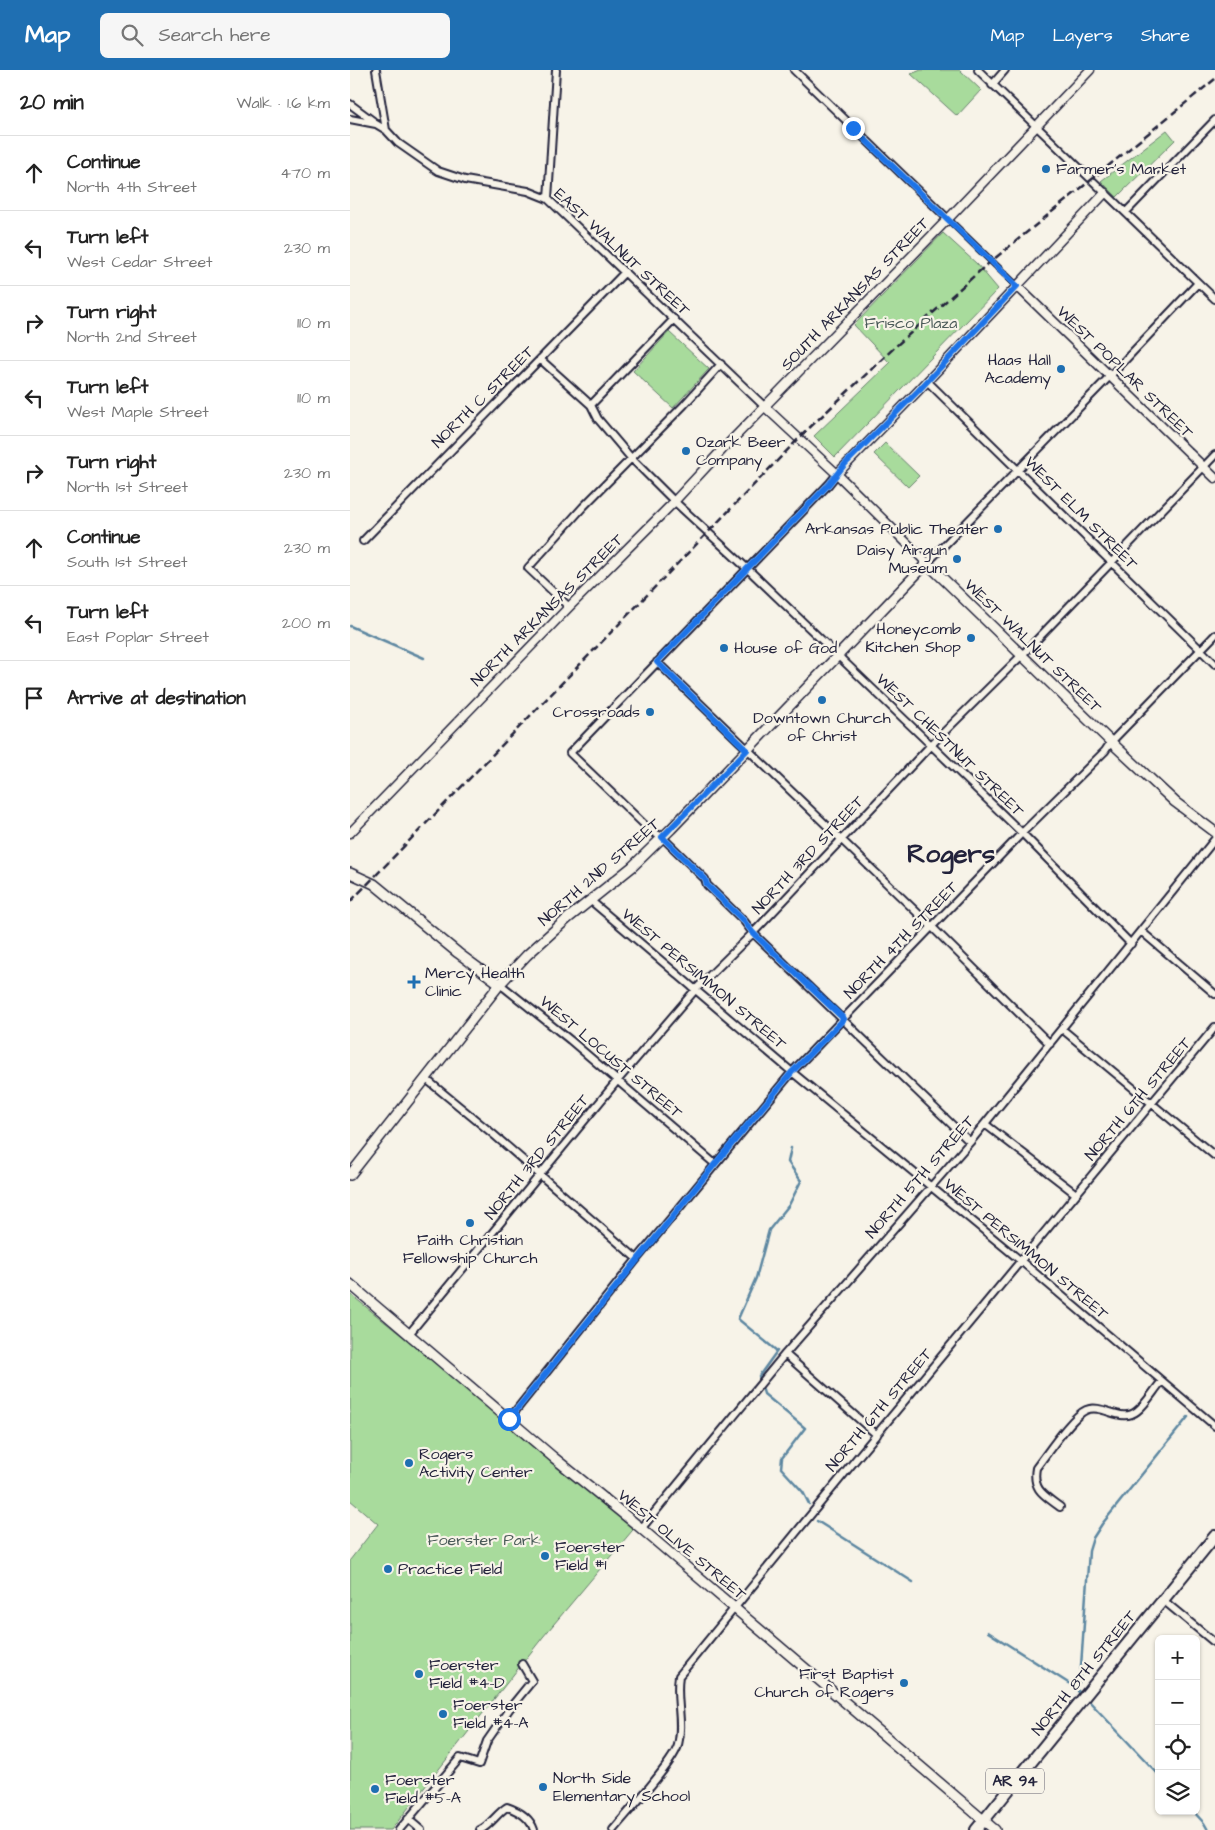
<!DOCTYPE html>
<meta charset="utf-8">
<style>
:root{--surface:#fff;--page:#f6f6f6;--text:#222;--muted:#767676;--line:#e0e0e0;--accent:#1f6fb2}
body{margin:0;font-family:"Architects Daughter",sans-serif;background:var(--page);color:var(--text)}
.controls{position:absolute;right:15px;bottom:15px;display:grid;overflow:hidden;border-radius:8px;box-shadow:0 1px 4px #0004}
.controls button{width:45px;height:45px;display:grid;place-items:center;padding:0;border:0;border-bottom:1px solid var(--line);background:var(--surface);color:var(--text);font:25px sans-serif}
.stop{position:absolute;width:15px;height:15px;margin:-11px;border:4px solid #1a73e8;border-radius:50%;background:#fff}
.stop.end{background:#1a73e8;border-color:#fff;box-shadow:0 1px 5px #0008}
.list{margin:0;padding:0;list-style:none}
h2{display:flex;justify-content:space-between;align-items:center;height:65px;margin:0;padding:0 20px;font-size:21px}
h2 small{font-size:16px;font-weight:400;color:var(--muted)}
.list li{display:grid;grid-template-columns:32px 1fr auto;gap:15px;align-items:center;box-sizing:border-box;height:75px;padding:0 20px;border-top:1px solid var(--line)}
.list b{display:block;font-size:19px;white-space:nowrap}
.list p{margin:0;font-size:16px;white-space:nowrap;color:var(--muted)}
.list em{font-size:16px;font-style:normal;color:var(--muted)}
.icon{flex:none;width:28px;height:28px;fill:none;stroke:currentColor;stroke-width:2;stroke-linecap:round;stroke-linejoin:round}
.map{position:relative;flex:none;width:865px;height:1760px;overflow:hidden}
header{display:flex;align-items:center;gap:30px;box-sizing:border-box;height:70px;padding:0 25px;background:var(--accent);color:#fff}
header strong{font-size:24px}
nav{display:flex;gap:28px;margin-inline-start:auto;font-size:18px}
.search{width:350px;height:45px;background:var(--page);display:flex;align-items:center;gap:12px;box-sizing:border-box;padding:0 18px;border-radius:8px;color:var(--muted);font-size:19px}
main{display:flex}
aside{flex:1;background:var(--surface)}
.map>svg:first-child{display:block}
.green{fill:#a8db9c;stroke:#657e6c}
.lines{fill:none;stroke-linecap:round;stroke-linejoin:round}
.stream{stroke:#5d87a1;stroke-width:2.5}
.pedestrian-casing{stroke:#22223b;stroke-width:8}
.minor-casing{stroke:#22223b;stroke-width:10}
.tertiary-casing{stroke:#22223b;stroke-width:11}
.secondary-casing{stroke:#22223b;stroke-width:12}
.primary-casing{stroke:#22223b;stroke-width:14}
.pedestrian{stroke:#f7f3e8;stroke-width:4.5}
.minor{stroke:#f7f3e8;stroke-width:6}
.tertiary{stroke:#f7f3e8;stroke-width:8}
.secondary{stroke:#f7f3e8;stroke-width:9}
.primary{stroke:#f7f3e8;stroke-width:10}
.rail{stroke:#22223b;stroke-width:2.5;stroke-dasharray:8 4;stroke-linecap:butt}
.route{stroke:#1a73e8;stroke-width:6}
.poi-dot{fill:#1f6fb2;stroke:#f7f3e8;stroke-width:2}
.labels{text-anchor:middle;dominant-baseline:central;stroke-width:4.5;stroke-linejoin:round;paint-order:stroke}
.shield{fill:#f7f3e8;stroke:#62616f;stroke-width:1}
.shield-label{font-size:15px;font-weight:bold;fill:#22223b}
.poi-label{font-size:16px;fill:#22223b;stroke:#f7f3e8;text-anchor:start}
.street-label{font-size:16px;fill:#22223b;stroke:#f7f3e8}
.park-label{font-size:16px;fill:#4a5a58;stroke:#f7f3e8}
.town-label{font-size:26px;font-weight:bold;fill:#22223b;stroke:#f7f3e8}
</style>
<header>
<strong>Map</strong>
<div class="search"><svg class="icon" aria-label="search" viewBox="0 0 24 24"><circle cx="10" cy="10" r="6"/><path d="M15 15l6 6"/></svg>Search here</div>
<nav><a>Map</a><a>Layers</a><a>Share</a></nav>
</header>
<main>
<aside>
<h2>20 min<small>Walk · 1.6 km</small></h2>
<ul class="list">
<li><svg class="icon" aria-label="ahead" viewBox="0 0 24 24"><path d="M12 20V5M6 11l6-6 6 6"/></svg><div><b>Continue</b><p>North 4th Street</p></div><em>470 m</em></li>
<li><svg class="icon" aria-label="left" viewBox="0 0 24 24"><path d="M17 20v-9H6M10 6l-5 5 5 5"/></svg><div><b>Turn left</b><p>West Cedar Street</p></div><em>230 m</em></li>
<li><svg class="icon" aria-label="right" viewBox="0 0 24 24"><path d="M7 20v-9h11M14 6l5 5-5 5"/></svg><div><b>Turn right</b><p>North 2nd Street</p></div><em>110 m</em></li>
<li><svg class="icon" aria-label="left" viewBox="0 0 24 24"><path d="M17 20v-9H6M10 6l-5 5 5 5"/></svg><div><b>Turn left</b><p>West Maple Street</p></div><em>110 m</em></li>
<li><svg class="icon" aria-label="right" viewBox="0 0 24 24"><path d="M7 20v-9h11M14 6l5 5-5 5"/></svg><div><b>Turn right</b><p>North 1st Street</p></div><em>230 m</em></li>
<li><svg class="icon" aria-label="ahead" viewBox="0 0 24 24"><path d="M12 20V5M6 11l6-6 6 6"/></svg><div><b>Continue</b><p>South 1st Street</p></div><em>230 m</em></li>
<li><svg class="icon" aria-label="left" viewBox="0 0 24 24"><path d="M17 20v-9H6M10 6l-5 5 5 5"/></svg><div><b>Turn left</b><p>East Poplar Street</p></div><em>200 m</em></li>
<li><svg class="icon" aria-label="arrive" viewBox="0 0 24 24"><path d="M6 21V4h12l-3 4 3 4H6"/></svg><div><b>Arrive at destination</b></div></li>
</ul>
</aside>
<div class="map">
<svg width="865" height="1760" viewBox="0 0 865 1760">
<rect width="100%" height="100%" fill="#f7f3e8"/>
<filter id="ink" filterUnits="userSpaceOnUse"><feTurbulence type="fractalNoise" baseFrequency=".02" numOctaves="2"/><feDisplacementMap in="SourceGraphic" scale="10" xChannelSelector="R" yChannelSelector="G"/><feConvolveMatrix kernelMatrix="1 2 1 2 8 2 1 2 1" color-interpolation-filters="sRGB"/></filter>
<g filter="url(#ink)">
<!-- green -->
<path class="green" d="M 571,0 L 610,0 L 631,20 L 607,46 L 561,4 Z
M 817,60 L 825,70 L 767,127 L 751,111 Z
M 593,163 L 627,194 L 648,219 L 485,387 L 464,366 L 540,293 L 504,255 Z
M 319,262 L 359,299 L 323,338 L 283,301 Z
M 535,373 L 569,406 L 558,417 L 524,384 Z
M 0,1224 L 287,1455 L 193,1567 L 41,1760 L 0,1760 L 0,1490 L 28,1454 L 0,1430 Z"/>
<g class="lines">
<!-- stream -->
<path class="stream" d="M 0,556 L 74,588
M 441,1078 L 438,1092 L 451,1111 L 439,1135 L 419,1160 L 406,1208 L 388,1249 L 427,1281 L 409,1306 L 414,1324 L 455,1358 L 432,1388 L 431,1398 L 453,1422 L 459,1434
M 467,1451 L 563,1512
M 638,1562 L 723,1616 L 732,1625
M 725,1618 L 730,1611 L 739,1481 L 743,1468 L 752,1454 L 838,1347
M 738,1630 L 809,1705
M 843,1741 L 854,1753 L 858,1760"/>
<!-- pedestrian casing -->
<g class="pedestrian-casing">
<path id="pedestrian" d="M 598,149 L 667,216"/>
</g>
<!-- minor casing -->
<g class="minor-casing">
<path id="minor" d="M 26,0 L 36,60
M 444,0 L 598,149
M 628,0 L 865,229
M 642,15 L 655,0
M 0,34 L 23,51
M 0,49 L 26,54 L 36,60 L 48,73 L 88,101 L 115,110 L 178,121 L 198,129 L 415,337
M 198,129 L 206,0
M 776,142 L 865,50
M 190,289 L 241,335 L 248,349 L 281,388 L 324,431 L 402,503 L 581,675 L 672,763 L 781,874
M 577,311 L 865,594
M 241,335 L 324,249
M 487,404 L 479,414 L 220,683 L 301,761 L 312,767 L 355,809 L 357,815 L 394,851 L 403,863 L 620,1072
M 13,471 L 275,202
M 577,493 L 760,306 L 848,213
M 219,537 L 178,498 L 233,437 L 334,335 L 371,294
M 307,592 L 578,853 L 700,974
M 240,830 L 442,1002 L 671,1191 L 865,1356
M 791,861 L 865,924
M 150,914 L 220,970 L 365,1094
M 712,959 L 865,1086
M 76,1009 L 143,1064 L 287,1189
M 635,1054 L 726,1124
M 59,1264 L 267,1011 L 346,919 L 403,863 L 581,675 L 672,585 L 865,385
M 435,1284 L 527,1365
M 159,1349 L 287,1189 L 442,1002 L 672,763 L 755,681 L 761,672 L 865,565
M 710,1437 C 694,1425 682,1420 686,1398 C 697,1384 722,1346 736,1340 C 753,1333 771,1354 787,1341 C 797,1333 804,1320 812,1311
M 291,1459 L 435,1284 L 620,1072 L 865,769
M 813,1530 L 865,1573
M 58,1749 L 71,1760
M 49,1760 L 110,1688 L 129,1694 L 137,1671 L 160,1638 L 182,1611 L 172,1594
M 130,1760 C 140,1756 147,1743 157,1737 C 169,1741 180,1747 184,1760
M 263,1760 C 276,1744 325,1691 328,1675 C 334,1652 325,1629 329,1606 L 507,1388 L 865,957"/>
</g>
<!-- tertiary casing -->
<g class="tertiary-casing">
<path id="tertiary" d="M 667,216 L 865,408
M 415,337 L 487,404 L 577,493
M 487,404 L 568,321 L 755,123
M 0,763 L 219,537 L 320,436 L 372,380 L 598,149 L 740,0"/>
</g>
<!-- secondary casing -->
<g class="secondary-casing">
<path id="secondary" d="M 0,803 L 24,814 L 108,883 L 150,914
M 0,1105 L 150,914 L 177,885 L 217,849 L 282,797 L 321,759 L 577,493 L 761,672 L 825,732 L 865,762
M 0,1214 L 203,1387 L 287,1455 L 645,1760"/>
</g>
<!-- primary casing -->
<g class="primary-casing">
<path id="primary" d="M 626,1760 L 865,1466"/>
</g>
<!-- pedestrian -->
<use href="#pedestrian" class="pedestrian"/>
<!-- minor -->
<use href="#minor" class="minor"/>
<!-- tertiary -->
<use href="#tertiary" class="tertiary"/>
<!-- secondary -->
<use href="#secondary" class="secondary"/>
<!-- primary -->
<use href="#primary" class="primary"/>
<!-- rail -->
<path class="rail" d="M 0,832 L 455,362 L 546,276 L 633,198 L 865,9"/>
</g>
</g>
<g class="lines" filter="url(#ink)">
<!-- route -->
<path class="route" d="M 159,1349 L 365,1094 L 442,1002 L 494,949 L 403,863 L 394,851 L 357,815 L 355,809 L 312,767 L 397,680 L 307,592 L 479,414 L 495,394 L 568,321 L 667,216 L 503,58"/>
</g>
<!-- markers -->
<g class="poi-dot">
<circle cx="696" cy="99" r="5"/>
<circle cx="711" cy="299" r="5"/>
<circle cx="336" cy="381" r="5"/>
<circle cx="648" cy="459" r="5"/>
<circle cx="607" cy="489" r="5"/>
<circle cx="621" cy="568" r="5"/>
<circle cx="374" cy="578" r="5"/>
<circle cx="472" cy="630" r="5"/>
<circle cx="300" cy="642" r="5"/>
<path d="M61.5 904.5h5v5h5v5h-5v5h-5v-5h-5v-5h5z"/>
<circle cx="120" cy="1153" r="5"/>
<circle cx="59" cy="1393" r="5"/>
<circle cx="195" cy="1486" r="5"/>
<circle cx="38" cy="1499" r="5"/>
<circle cx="69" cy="1604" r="5"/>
<circle cx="554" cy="1613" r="5"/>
<circle cx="93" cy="1644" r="5"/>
<circle cx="193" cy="1717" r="5"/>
<circle cx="25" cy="1719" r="5"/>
</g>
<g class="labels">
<!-- shield labels -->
<rect class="shield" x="636" y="1698.5" width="58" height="25" rx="4"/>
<g class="shield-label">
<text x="665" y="1711">AR 94</text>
</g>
<!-- poi labels -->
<g class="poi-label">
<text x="706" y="99">Farmer's Market</text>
<text x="701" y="290" text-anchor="end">Haas Hall<tspan x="701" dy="18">Academy</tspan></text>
<text x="346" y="372">Ozark Beer<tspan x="346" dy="18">Company</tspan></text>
<text x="638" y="459" text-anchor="end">Arkansas Public Theater</text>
<text x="597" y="480" text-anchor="end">Daisy Airgun<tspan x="597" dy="18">Museum</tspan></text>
<text x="611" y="559" text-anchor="end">Honeycomb<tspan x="611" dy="18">Kitchen Shop</tspan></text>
<text x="384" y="578">House of God</text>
<text x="290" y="642" text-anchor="end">Crossroads</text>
<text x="472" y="648" text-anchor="middle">Downtown Church<tspan x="472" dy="18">of Christ</tspan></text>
<text x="75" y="903">Mercy Health<tspan x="75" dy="18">Clinic</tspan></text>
<text x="120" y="1170" text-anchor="middle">Faith Christian<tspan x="120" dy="18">Fellowship Church</tspan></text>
<text x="69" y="1384">Rogers<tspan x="69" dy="18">Activity Center</tspan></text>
<text x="205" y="1477">Foerster<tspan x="205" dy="18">Field #1</tspan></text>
<text x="48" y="1499">Practice Field</text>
<text x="79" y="1595">Foerster<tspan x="79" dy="18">Field #4-D</tspan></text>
<text x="544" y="1604" text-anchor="end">First Baptist<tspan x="544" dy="18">Church of Rogers</tspan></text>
<text x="103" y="1635">Foerster<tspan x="103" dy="18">Field #4-A</tspan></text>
<text x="203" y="1708">North Side<tspan x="203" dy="18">Elementary School</tspan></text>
<text x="35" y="1710">Foerster<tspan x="35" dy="18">Field #5-A</tspan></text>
</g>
<!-- street labels -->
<g class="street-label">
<text transform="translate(272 182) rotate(43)">EAST WALNUT STREET</text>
<text transform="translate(505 224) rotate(-46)">SOUTH ARKANSAS STREET</text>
<text transform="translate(775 302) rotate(44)">WEST POPLAR STREET</text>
<text transform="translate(133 327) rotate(-45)">NORTH C STREET</text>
<text transform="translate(731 443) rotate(45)">WEST ELM STREET</text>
<text transform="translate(197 540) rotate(-45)">NORTH ARKANSAS STREET</text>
<text transform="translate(683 576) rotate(44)">WEST WALNUT STREET</text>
<text transform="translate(600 675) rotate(44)">WEST CHESTNUT STREET</text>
<text transform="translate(458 785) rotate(-47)">NORTH 3RD STREET</text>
<text transform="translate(249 802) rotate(-41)">NORTH 2ND STREET</text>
<text transform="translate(551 870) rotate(-46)">NORTH 4TH STREET</text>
<text transform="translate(354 909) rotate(40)">WEST PERSIMMON STREET</text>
<text transform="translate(261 987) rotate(40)">WEST LOCUST STREET</text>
<text transform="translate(788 1029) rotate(-50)">NORTH 6TH STREET</text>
<text transform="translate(187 1087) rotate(-51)">NORTH 3RD STREET</text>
<text transform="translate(570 1107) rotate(-49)">NORTH 5TH STREET</text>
<text transform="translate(676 1179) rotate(40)">WEST PERSIMMON STREET</text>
<text transform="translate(529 1340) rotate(-50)">NORTH 6TH STREET</text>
<text transform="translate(332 1475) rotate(40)">WEST OLIVE STREET</text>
<text transform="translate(734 1603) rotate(-51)">NORTH 8TH STREET</text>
</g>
<!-- park labels -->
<g class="park-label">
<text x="561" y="253">Frisco Plaza</text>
<text x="134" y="1470">Foerster Park</text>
</g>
<!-- town labels -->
<g class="town-label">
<text x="601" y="784">Rogers</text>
</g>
</g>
</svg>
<div class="controls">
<button>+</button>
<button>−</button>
<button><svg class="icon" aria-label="locate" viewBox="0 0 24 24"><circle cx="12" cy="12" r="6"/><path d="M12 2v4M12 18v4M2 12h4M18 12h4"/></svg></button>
<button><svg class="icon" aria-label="layers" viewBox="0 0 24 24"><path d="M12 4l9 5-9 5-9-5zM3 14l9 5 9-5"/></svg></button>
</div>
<div class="stop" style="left:159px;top:1349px"></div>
<div class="stop end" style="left:503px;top:58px"></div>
</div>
</main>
